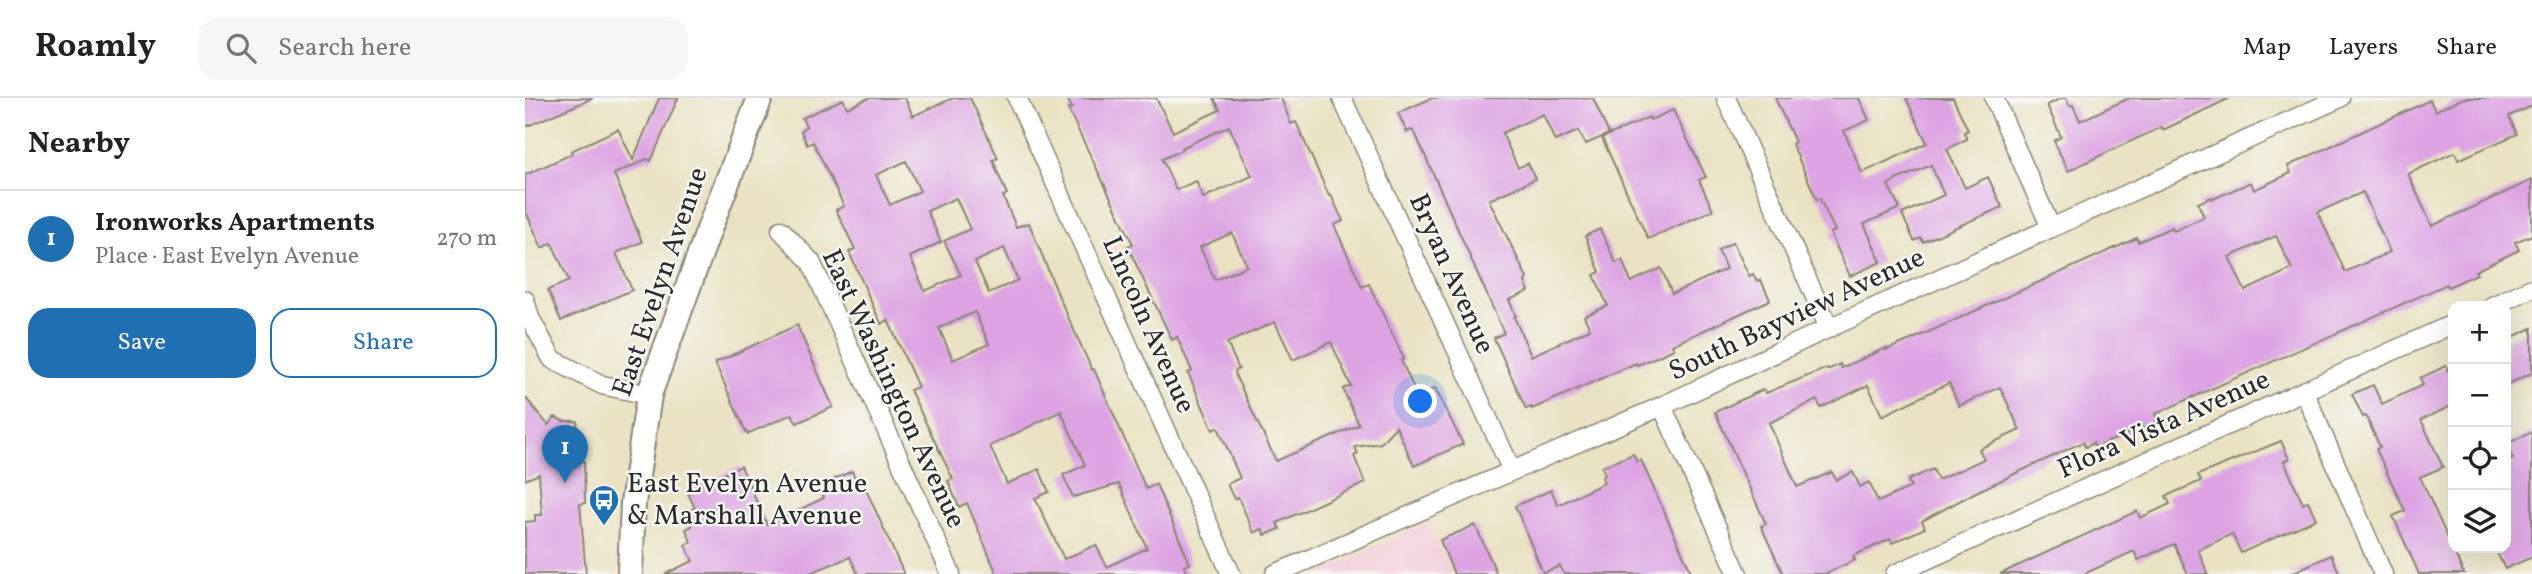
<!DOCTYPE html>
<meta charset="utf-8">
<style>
:root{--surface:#fff;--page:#f6f6f6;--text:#222;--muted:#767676;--line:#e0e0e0;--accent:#1f6fb2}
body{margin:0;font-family:Vollkorn,serif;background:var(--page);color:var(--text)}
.controls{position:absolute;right:21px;bottom:21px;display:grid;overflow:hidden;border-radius:14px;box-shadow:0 7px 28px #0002}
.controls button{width:63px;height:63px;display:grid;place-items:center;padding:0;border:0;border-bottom:2px solid var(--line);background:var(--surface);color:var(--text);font:35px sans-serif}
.you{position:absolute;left:896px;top:304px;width:24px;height:24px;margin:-18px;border:5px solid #fff;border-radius:50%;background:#1a73e8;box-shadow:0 0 0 10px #1a73e833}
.badge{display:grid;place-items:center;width:46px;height:46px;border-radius:50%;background:var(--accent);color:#fff;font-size:23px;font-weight:700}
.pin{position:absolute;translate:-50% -58px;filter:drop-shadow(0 2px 4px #0008)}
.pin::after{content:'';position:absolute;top:37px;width:24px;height:21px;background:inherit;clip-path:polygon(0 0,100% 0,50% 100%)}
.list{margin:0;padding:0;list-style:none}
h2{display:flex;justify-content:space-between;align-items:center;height:91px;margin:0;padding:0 28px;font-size:30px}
h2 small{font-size:23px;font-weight:400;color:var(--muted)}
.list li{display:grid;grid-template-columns:46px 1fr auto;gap:21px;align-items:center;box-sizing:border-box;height:98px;padding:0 28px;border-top:2px solid var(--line)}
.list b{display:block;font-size:26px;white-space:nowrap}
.list p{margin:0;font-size:23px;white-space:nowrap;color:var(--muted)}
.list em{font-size:23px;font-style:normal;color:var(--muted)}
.actions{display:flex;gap:14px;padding:21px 28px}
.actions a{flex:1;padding:16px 0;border:2px solid var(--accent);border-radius:21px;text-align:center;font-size:24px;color:var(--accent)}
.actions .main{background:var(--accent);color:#fff}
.icon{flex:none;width:38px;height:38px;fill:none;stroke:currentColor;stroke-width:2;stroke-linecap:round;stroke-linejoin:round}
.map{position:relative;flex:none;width:2007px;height:476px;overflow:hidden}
header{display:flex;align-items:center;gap:42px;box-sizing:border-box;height:98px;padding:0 35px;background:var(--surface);border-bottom:2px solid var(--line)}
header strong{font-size:33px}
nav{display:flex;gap:38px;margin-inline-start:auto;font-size:24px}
.search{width:490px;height:63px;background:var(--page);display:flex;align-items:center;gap:18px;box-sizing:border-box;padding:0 24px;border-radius:21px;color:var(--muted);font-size:26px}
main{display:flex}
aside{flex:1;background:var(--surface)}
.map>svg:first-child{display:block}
.built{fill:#f4cfdc}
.building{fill:#dda3e3;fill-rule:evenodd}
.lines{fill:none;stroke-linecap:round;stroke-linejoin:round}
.street-casing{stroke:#8a8676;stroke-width:21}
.secondary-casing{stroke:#8a8676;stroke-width:28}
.street{stroke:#fff;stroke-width:18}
.secondary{stroke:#fff;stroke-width:24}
.labels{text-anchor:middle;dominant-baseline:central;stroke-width:5;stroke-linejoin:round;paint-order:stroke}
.street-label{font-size:28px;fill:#2b2b2b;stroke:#f6f6f2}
.poi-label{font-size:28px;fill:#2b2b2b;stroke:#f6f6f2;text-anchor:start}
</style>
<header>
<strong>Roamly</strong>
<div class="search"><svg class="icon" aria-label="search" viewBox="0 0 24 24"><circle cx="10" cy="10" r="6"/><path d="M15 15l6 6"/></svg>Search here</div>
<nav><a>Map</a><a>Layers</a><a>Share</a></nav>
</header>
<main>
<aside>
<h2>Nearby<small></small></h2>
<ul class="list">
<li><span class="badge">1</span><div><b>Ironworks Apartments</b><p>Place · East Evelyn Avenue</p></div><em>270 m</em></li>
</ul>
<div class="actions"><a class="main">Save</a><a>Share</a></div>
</aside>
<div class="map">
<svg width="2007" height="476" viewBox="0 0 2007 476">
<rect width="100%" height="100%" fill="#f6f6f2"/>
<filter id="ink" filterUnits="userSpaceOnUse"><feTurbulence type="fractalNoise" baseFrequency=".0143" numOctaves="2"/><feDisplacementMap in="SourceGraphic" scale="14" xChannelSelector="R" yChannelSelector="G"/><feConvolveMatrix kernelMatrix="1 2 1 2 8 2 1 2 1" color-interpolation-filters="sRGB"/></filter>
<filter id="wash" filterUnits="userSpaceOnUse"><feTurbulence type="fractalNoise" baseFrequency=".00686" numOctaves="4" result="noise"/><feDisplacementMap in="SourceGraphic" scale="28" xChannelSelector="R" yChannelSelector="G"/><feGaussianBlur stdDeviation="1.57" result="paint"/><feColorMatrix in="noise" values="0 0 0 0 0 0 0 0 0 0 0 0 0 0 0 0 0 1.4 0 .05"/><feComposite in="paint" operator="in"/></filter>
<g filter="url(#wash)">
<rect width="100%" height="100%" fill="#eae2c2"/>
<!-- built -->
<path class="built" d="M 903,424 L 926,476 L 794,476 Z"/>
<g id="blocks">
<!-- building -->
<path class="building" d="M 0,0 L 68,0 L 0,29 Z
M 134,0 L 153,0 L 126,63 L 122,61 L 89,76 L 117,144 L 91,155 L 107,192 L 36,223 L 23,192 L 44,183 L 27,145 L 17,150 L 0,112 L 0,77 L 47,56 L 46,53 L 93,31 L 108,62 Z
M 344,0 L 380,0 L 388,18 L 428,0 L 445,0 L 473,60 L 468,62 L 471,69 L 470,69 L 482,96 L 478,98 L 491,129 L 504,125 L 534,199 L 567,272 L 569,271 L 621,391 L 631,386 L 665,466 L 659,468 L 663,476 L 472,476 L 442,405 L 434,409 L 423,383 L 428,381 L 385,292 L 393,289 L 363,222 L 356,226 L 324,154 L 330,151 L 311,112 L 319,108 L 288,44 L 282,47 L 276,33 L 281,28 L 277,20 L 318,1 L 322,10 ZM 381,63 L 395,93 L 365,107 L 351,77 ZM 431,100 L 445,131 L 419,143 L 436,177 L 400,193 L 385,159 L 416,144 L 402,113 ZM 479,150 L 493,182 L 464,195 L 450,164 ZM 450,214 L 464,246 L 428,262 L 414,230 ZM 536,313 L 560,367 L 538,377 L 548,399 L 594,386 L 622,450 L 582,469 L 571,447 L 539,461 L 510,400 L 524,394 L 514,371 L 482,386 L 465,348 Z
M 542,0 L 631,0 L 648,34 L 695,12 L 689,0 L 756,0 L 766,26 L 771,24 L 804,98 L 806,97 L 818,123 L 809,127 L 837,189 L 844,186 L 879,261 L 876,262 L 892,298 L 910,290 L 938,346 L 889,368 L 871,328 L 856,345 L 830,349 L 833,356 L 829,358 L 840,385 L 752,425 L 755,431 L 740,437 L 737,431 L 729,435 L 713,399 L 709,401 L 702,386 L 715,380 L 693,329 L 688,332 L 663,275 L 667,273 L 652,239 L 647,242 L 610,164 L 603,148 L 608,146 L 543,11 L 547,10 ZM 704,28 L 727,78 L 678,100 L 671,83 L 651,92 L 637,61 L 657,52 L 656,50 ZM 707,135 L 722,168 L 690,182 L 675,149 ZM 750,224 L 768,262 L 806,244 L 826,288 L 818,291 L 834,327 L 751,363 L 711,279 L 710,273 L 714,271 L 702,245 Z
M 907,0 L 1068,0 L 1084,36 L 1061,46 L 1053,33 L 1030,43 L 1018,16 L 977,35 L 993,70 L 1003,65 L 1010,81 L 964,102 L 1002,180 L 1000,184 L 1004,193 L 984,202 L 991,218 L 989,219 L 1006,258 L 1065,231 L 1059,218 L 1083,208 L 1069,177 L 1075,174 L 1060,138 L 1075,131 L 1091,165 L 1097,162 L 1106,184 L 1136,170 L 1147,196 L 1201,171 L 1193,152 L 1208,144 L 1224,178 L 1228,176 L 1232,183 L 1236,182 L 1245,202 L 1147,247 L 1149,251 L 1129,260 L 1112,267 L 1111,265 L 1007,311 L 1006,309 L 1001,311 L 969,240 L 979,235 L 891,37 L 887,32 L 882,34 L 873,15 Z
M 1250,0 L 1334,0 L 1344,22 L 1319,33 L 1337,75 L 1402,45 L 1381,0 L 1428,0 L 1443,32 L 1439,34 L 1442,41 L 1422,51 L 1440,90 L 1463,79 L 1477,109 L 1398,144 L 1396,140 L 1389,143 L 1377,116 L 1419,97 L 1406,67 L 1371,82 L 1363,87 L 1375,110 L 1339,126 L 1356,164 L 1325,178 L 1305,135 L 1310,133 L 1295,101 L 1292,102 L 1284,84 L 1267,46 L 1270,44 Z
M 1537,0 L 1541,0 L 1545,8 L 1548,7 L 1555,23 L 1604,0 L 1705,0 L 1638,32 L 1637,29 L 1604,44 L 1543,73 L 1529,43 L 1536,39 L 1522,7 Z
M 1939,0 L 2007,0 L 2007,8 L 1984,18 L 1992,36 L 1933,62 L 1930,54 L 1883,76 L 1907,128 L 2007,82 L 2007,137 L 1990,144 L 1994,152 L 1950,173 L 1952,176 L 1923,189 L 1922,186 L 1630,316 L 1633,323 L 1617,331 L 1616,329 L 1570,350 L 1568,345 L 1560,349 L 1558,344 L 1451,394 L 1397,423 L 1400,430 L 1367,445 L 1365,441 L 1328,458 L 1330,462 L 1300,476 L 1258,476 L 1236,428 L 1241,426 L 1190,314 L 1239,291 L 1241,295 L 1302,270 L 1303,272 L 1315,266 L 1316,270 L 1361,250 L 1361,252 L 1388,241 L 1612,140 L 1613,144 L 1647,129 L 1649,133 L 1679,119 L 1673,105 L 1687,99 L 1688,101 L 1726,84 L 1729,92 L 1766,75 L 1763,68 L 1905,2 L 1910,13 ZM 1838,94 L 1865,154 L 1820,174 L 1793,114 ZM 1751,138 L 1767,171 L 1720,193 L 1704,159 ZM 1424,285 L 1434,308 L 1475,289 L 1495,332 L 1454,351 L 1459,361 L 1413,382 L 1408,371 L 1383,382 L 1386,389 L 1353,404 L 1344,384 L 1335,389 L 1328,374 L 1311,382 L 1307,374 L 1272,389 L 1244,325 L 1292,302 L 1296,310 L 1343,287 L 1357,318 Z
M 1148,12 L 1181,79 L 1174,82 L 1188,112 L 1123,141 L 1077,40 L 1124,19 L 1125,22 Z
M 272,227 L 308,309 L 272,325 L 267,316 L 222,336 L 190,265 Z
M 2007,230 L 2007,275 L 1981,287 L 1981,242 Z
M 1921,268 L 1928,283 L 1928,307 L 1896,322 L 1918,369 L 1895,379 L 1939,476 L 1894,476 L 1868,418 L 1880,413 L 1851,351 L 1855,349 L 1841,318 L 1838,319 L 1827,296 L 1848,287 L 1857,306 L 1898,287 L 1895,280 Z
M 0,299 L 23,327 L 30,319 L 38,323 L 52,323 L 54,344 L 57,348 L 55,362 L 59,363 L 60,405 L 55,406 L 61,476 L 0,476 L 0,424 L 10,423 L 10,417 L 17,417 L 14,376 L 0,382 Z
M 2007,334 L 2007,459 L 1980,471 L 1970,450 L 1981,450 L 1981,365 L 1988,361 L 1981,346 Z
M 1756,343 L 1764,361 L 1759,363 L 1778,406 L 1783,403 L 1791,421 L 1716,455 L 1707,436 L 1673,452 L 1683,476 L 1663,476 L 1649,446 L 1613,462 L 1609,453 L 1559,476 L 1475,476 L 1612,413 L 1615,420 L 1645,406 L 1641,398 L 1676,383 L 1673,377 Z
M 1108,356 L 1112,364 L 1116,362 L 1167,476 L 1039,476 L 1035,468 L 1018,475 L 990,408 L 1026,392 L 1033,407 L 1079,385 L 1077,379 L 1080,377 L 1077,369 Z
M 216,368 L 242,427 L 299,400 L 294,388 L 327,373 L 330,380 L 335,378 L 379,476 L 333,476 L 325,459 L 282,476 L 140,476 L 168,463 L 160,447 L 166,444 L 161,431 L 167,428 L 160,414 L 170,410 L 162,393 Z
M 950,427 L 972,476 L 929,476 L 915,442 Z
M 1806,457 L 1815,476 L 1764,476 Z"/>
</g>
</g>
<g filter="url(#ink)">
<use href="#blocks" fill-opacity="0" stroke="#8a8676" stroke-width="2"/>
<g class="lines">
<!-- street casing -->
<g class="street-casing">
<path id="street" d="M 492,0 L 706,476
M 817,0 L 987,373
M 1201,0 L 1304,230
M 1469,0 L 1526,130
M 256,132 L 286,164 L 426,476
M 0,202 L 5,220 L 27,261 L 77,287 L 124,297
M 1967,208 L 2007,190
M 1779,293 L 1858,476
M 1137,308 L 1213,476
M 750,476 L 1137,308 L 1304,230 L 1815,0
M 1370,476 L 1928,226"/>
</g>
<!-- secondary casing -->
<g class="secondary-casing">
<path id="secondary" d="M 105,476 L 108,405 L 124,297 L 186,126 L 235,0"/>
</g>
<!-- street -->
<use href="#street" class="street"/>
<!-- secondary -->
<use href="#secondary" class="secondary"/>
</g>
</g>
<!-- icons -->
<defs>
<g id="bus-pin" transform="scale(1.575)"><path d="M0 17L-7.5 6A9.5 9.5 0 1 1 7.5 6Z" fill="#1f6fb2" stroke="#f6f6f2"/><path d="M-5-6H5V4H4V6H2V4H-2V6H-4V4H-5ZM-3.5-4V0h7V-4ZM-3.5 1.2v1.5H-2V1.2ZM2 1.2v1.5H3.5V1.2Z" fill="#fff"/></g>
</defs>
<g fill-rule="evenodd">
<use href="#bus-pin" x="79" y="402"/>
</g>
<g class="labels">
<!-- street labels -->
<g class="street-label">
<text transform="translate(926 176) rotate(66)">Bryan Avenue</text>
<text transform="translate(136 184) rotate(-71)">East Evelyn Avenue</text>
<text transform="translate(1272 217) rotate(-25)">South Bayview Avenue</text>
<text transform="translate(623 227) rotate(66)">Lincoln Avenue</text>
<text transform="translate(368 291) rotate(65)">East Washington Avenue</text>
<text transform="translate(1639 327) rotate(-24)">Flora Vista Avenue</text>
</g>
<!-- poi labels -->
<g class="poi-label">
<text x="102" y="386">East Evelyn Avenue<tspan x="102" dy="32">&amp; Marshall Avenue</tspan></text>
</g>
</g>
</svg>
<div class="controls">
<button>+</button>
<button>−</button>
<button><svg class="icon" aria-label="locate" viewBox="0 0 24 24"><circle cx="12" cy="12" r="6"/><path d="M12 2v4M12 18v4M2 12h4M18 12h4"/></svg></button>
<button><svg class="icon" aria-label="layers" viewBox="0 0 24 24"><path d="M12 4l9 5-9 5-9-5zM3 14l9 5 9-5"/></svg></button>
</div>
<div class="you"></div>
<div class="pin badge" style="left:40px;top:385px">1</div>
</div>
</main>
